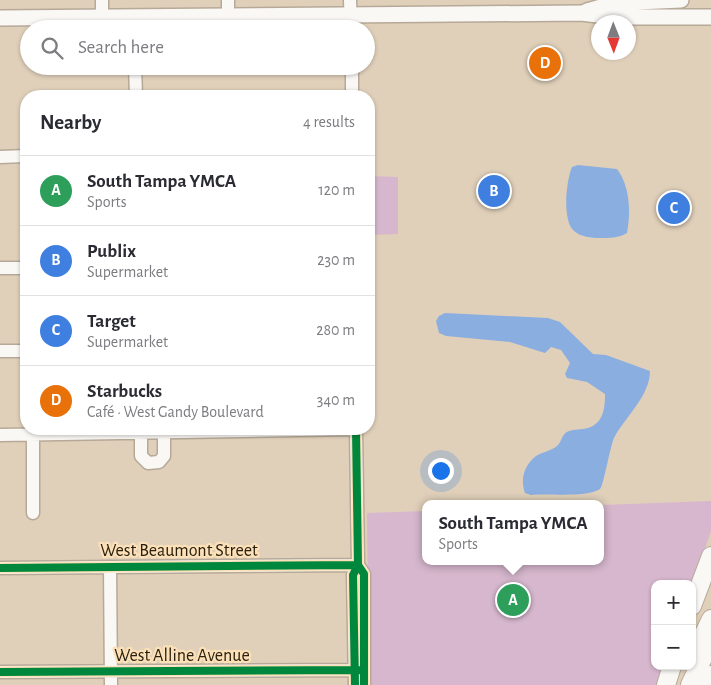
<!DOCTYPE html>
<meta charset="utf-8">
<style>
:root{--surface:#fff;--page:#f2f2f3;--text:#2b2b33;--muted:#7c7c81;--line:#e1e1e2;--accent:#6a5e4c}
body{margin:0;font-family:"Alegreya Sans",sans-serif;background:var(--page);color:var(--text)}
.controls{position:absolute;right:15px;bottom:15px;display:grid;overflow:hidden;border-radius:10px;box-shadow:0 1px 4px #0004}
.controls button{width:45px;height:45px;display:grid;place-items:center;padding:0;border:0;border-bottom:1px solid var(--line);background:var(--surface);color:var(--text);font:25px sans-serif}
.compass{position:absolute;left:591px;top:15px;width:45px;height:45px;border-radius:50%;background:var(--surface);box-shadow:0 1px 4px #0004;rotate:179deg}
.you{position:absolute;left:440px;top:470px;width:18px;height:18px;margin:-12px;border:4px solid #fff;border-radius:50%;background:#1a73e8;box-shadow:0 0 0 8px #1a73e833}
.badge{display:grid;place-items:center;width:32px;height:32px;border-radius:50%;background:var(--accent);color:#fff;font-size:16px;font-weight:700}
.pin{position:absolute;translate:-50% -50%;border:2px solid #fff;box-shadow:0 1px 5px #0006}
.popup{position:absolute;left:422px;top:500px;width:182px;height:65px;box-sizing:border-box;display:grid;place-content:center;border-radius:10px;background:var(--surface);filter:drop-shadow(0 1px 4px #0005);font-size:16px;white-space:nowrap;color:var(--muted)}
.popup b{font-size:19px;color:var(--text)}
.popup::after{content:'';position:absolute;left:50%;top:100%;margin-left:-10px;border:10px solid transparent;border-top-color:var(--surface)}
.list{margin:0;padding:0;list-style:none}
h2{display:flex;justify-content:space-between;align-items:center;height:65px;margin:0;padding:0 20px;font-size:21px}
h2 small{font-size:16px;font-weight:400;color:var(--muted)}
.list li{display:grid;grid-template-columns:32px 1fr auto;gap:15px;align-items:center;box-sizing:border-box;height:70px;padding:0 20px;border-top:1px solid var(--line)}
.list b{display:block;font-size:19px;white-space:nowrap}
.list p{margin:0;font-size:16px;white-space:nowrap;color:var(--muted)}
.list em{font-size:16px;font-style:normal;color:var(--muted)}
.icon{flex:none;width:28px;height:28px;fill:none;stroke:currentColor;stroke-width:2;stroke-linecap:round;stroke-linejoin:round}
.map{position:relative;flex:none;width:711px;height:685px;overflow:hidden}
.search{position:absolute;background:var(--surface);box-shadow:0 1px 4px #0004;left:20px;top:20px;width:355px;height:55px;display:flex;align-items:center;gap:12px;box-sizing:border-box;padding:0 18px;border-radius:28px;color:var(--muted);font-size:19px}
.panel{position:absolute;background:var(--surface);box-shadow:0 1px 4px #0004;left:20px;top:90px;width:355px;height:345px;border-radius:20px}
.map>svg:first-child{display:block}
.green{fill:#d6b7cd}
.water{fill:#8baee0}
.lines{fill:none;stroke-linecap:round;stroke-linejoin:round}
.minor-casing{stroke:#b6a998;stroke-width:15}
.major-casing{stroke:#b6a998;stroke-width:18}
.highway-casing{stroke:#b6a998;stroke-width:20}
.minor{stroke:#faf8f5;stroke-width:12}
.major{stroke:#faf8f5;stroke-width:15}
.highway{stroke:#faf8f5;stroke-width:18}
.cycleway-casing{stroke:#fce0b7;stroke-width:11}
.cycleway{stroke:#00873e;stroke-width:8}
.labels{text-anchor:middle;dominant-baseline:central;stroke-width:4.5;stroke-linejoin:round;paint-order:stroke}
.street-label{font-size:18px;fill:#2a2010;stroke:#fce0b7}
</style>
<div class="map">
<svg width="711" height="685" viewBox="0 0 711 685">
<rect width="100%" height="100%" fill="#e0d0ba"/>
<!-- green -->
<path class="green" d="M 369,176 L 398,177 L 398,234 L 371,235 Z
M 711,501 L 711,531 L 692,586 L 692,584 L 655,584 L 655,666 L 665,666 L 659,685 L 369,685 L 367,513 L 425,511 L 426,561 L 600,561 L 601,505 Z"/>
<!-- water -->
<path class="water" d="M 578,165 L 617,169 C 630,186 631,212 627,233 C 618,238 610,238 600,238 C 591,238 581,237 574,231 C 562,221 566,181 572,167 Z
M 445,313 L 548,318 L 560,322 L 593,354 L 606,355 L 650,371 C 650,396 625,417 614,438 C 610,447 603,488 600,489 C 585,498 549,493 531,495 L 525,493 C 520,480 524,465 536,456 C 542,452 551,451 557,446 C 562,442 561,434 569,431 C 574,429 581,430 588,428 C 604,423 605,407 605,394 L 587,382 L 567,378 L 565,374 L 570,363 L 561,350 L 551,347 L 545,353 L 510,342 L 446,336 L 439,333 L 436,321 L 439,316 Z"/>
<g class="lines">
<!-- minor casing -->
<g class="minor-casing">
<path id="minor" d="M 102,0 L 102,17
M 350,0 L 351,29
M 228,16 L 228,0
M 135,66 L 136,96
M 352,66 L 352,96
M 0,157 L 26,156
M 0,268 L 26,268
M 0,351 L 26,351
M 141,434 L 141,456 L 148,463 L 159,462 L 164,456 L 164,434
M 0,435 L 356,429
M 33,513 L 33,429
M 358,565 L 364,574 L 364,685
M 110,567 L 111,685
M 0,568 L 358,565
M 0,672 L 364,670
M 355,685 L 353,575 L 358,565 L 356,429"/>
</g>
<!-- major casing -->
<g class="major-casing">
<path id="major" d="M 587,11 L 615,3 L 681,0
M 0,18 L 581,13 L 615,17 L 711,17"/>
</g>
<!-- highway casing -->
<g class="highway-casing">
<path id="highway" d="M 692,606 L 711,556
M 696,650 L 711,619
M 666,685 L 672,666
M 690,685 L 711,641
M 707,685 L 711,675"/>
</g>
<!-- minor -->
<use href="#minor" class="minor"/>
<!-- major -->
<use href="#major" class="major"/>
<!-- highway -->
<use href="#highway" class="highway"/>
<!-- cycleway casing -->
<g class="cycleway-casing">
<path id="cycleway" d="M 358,565 L 364,574 L 364,685
M 0,568 L 358,565
M 0,672 L 364,670
M 355,685 L 353,575 L 358,565 L 356,429"/>
</g>
<!-- cycleway -->
<use href="#cycleway" class="cycleway"/>
</g>
<g class="labels">
<!-- street labels -->
<g class="street-label">
<text x="179" y="551">West Beaumont Street</text>
<text x="182" y="656">West Alline Avenue</text>
</g>
</g>
</svg>
<div class="controls">
<button>+</button>
<button>−</button>
</div>
<svg class="compass" viewBox="-18 -18 36 36"><path d="M0-13l5 13h-10z" fill="#e53935"/><path d="M0 13l5-13h-10z" fill="#7c7c81"/></svg>
<div class="you"></div>
<div class="pin badge" style="left:513px;top:600px;background:#2e9e5b">A</div>
<div class="popup"><b>South Tampa YMCA</b>Sports</div>
<div class="pin badge" style="left:494px;top:191px;background:#3f7fe0">B</div>
<div class="pin badge" style="left:674px;top:208px;background:#3f7fe0">C</div>
<div class="pin badge" style="left:545px;top:63px;background:#e8710a">D</div>
<div class="search"><svg class="icon" aria-label="search" viewBox="0 0 24 24"><circle cx="10" cy="10" r="6"/><path d="M15 15l6 6"/></svg>Search here</div>
<section class="panel">
<h2>Nearby<small>4 results</small></h2>
<ul class="list">
<li><span class="badge" style="background:#2e9e5b">A</span><div><b>South Tampa YMCA</b><p>Sports</p></div><em>120 m</em></li>
<li><span class="badge" style="background:#3f7fe0">B</span><div><b>Publix</b><p>Supermarket</p></div><em>230 m</em></li>
<li><span class="badge" style="background:#3f7fe0">C</span><div><b>Target</b><p>Supermarket</p></div><em>280 m</em></li>
<li><span class="badge" style="background:#e8710a">D</span><div><b>Starbucks</b><p>Café · West Gandy Boulevard</p></div><em>340 m</em></li>
</ul>
</section>
</div>
